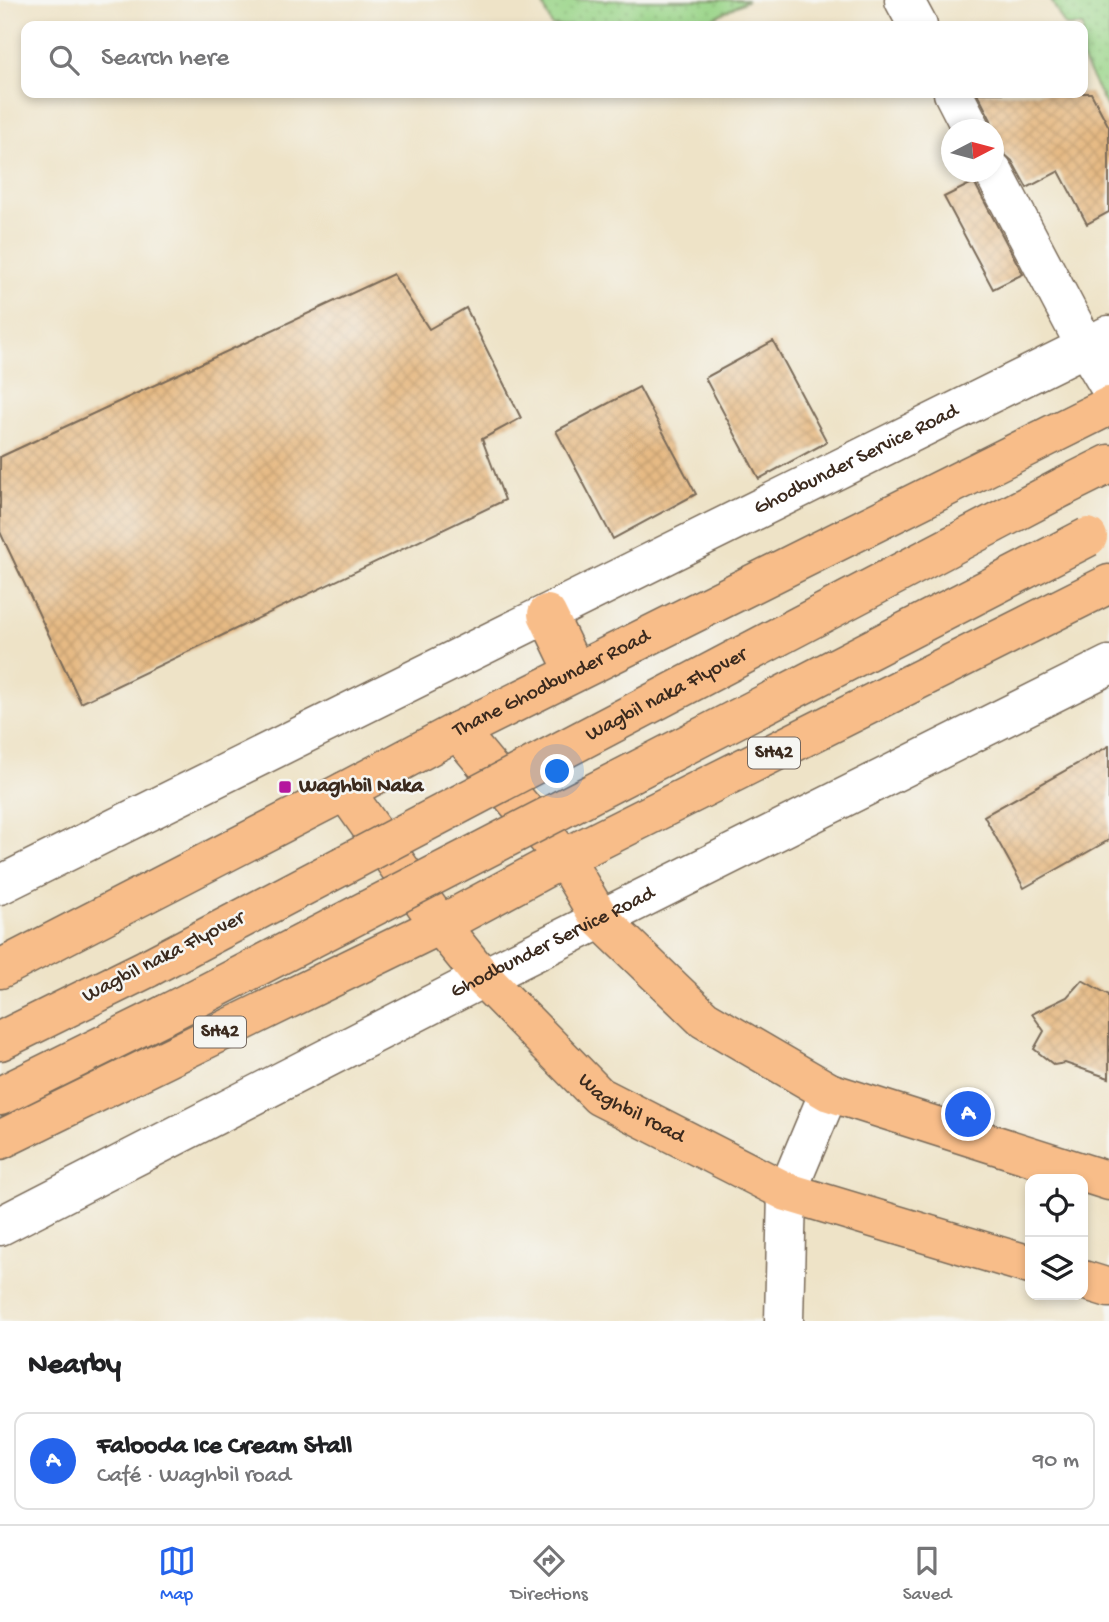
<!DOCTYPE html>
<meta charset="utf-8">
<style>
:root{--surface:#fff;--page:#f6f6f6;--text:#202124;--muted:#757577;--line:#e0e0e0;--accent:#2563eb}
body{margin:0;font-family:"Gochi Hand",sans-serif;background:var(--page);color:var(--text)}
.controls{position:absolute;right:21px;bottom:21px;display:grid;overflow:hidden;border-radius:14px;box-shadow:0 4px 10px #0003}
.controls button{width:63px;height:63px;display:grid;place-items:center;padding:0;border:0;border-bottom:2px solid var(--line);background:var(--surface);color:var(--text);font:35px sans-serif}
.compass{position:absolute;left:941px;top:119px;width:63px;height:63px;border-radius:50%;background:var(--surface);box-shadow:0 4px 10px #0003;rotate:84deg}
.you{position:absolute;left:558px;top:772px;width:24px;height:24px;margin:-18px;border:5px solid #fff;border-radius:50%;background:#1a73e8;box-shadow:0 0 0 10px #1a73e833}
.badge{display:grid;place-items:center;width:46px;height:46px;border-radius:50%;background:var(--accent);color:#fff;font-size:23px;font-weight:700}
.pin{position:absolute;translate:-50% -50%;border:4px solid #fff;box-shadow:0 2px 7px #0006}
.list{margin:0;padding:0;list-style:none}
h2{display:flex;justify-content:space-between;align-items:center;height:91px;margin:0;padding:0 28px;font-size:30px}
h2 small{font-size:23px;font-weight:400;color:var(--muted)}
.list li{display:grid;grid-template-columns:46px 1fr auto;gap:21px;align-items:center;box-sizing:border-box;height:98px;margin:0 14px 14px;padding:0 14px;border:2px solid var(--line);border-radius:14px}
.list b{display:block;font-size:26px;white-space:nowrap}
.list p{margin:0;font-size:23px;white-space:nowrap;color:var(--muted)}
.list em{font-size:23px;font-style:normal;color:var(--muted)}
.icon{flex:none;width:38px;height:38px;fill:none;stroke:currentColor;stroke-width:2;stroke-linecap:round;stroke-linejoin:round}
.map{position:relative;flex:none;width:1109px;height:1321px;overflow:hidden}
.search{position:absolute;background:var(--surface);box-shadow:0 4px 10px #0003;left:21px;right:21px;top:21px;height:77px;display:flex;align-items:center;gap:18px;box-sizing:border-box;padding:0 24px;border-radius:14px;color:var(--muted);font-size:26px}
.sheet{height:203px;background:var(--surface)}
nav{display:flex;justify-content:space-around;align-items:center;box-sizing:border-box;height:98px;border-top:2px solid var(--line);background:var(--surface);font-size:19px;color:var(--muted)}
nav a{display:grid;justify-items:center;gap:4px}
nav .on{color:var(--accent)}
.map>svg:first-child{display:block}
.grass{fill:url(#grass-dots);stroke:#6a7f52;stroke-width:2}
.building{fill:url(#building-cross-hatch)}
.lines{fill:none;stroke-linecap:round;stroke-linejoin:round}
.minor-casing{stroke:#7a6b59;stroke-width:41}
.major-casing{stroke:#7a6b59;stroke-width:41}
.minor{stroke:#fff;stroke-width:38}
.major{stroke:#f8bd89;stroke-width:38}
.major-bridge-casing{stroke:#7a6b59;stroke-width:41;stroke-linecap:butt}
.major-bridge{stroke:#f8bd89;stroke-width:38}
.poi-dot{fill:#b5179e;stroke:#f6f6f2;stroke-width:2.5}
.labels{text-anchor:middle;dominant-baseline:central;stroke-width:5;stroke-linejoin:round;paint-order:stroke}
.shield{fill:#f6f6f2;stroke:#73675e;stroke-width:2}
.shield-label{font-size:19px;font-weight:bold;fill:#3b2a1e}
.street-label{font-size:21px;fill:#3b2a1e;stroke:#f6f6f2}
.poi-label{font-size:21px;font-weight:bold;fill:#3b2a1e;stroke:#f6f6f2;text-anchor:start}
</style>
<div class="map">
<svg width="1109" height="1321" viewBox="0 0 1109 1321">
<defs>
<pattern id="grass-dots" width="8" height="8" patternUnits="userSpaceOnUse" patternTransform="scale(1.75)"><rect width="8" height="8" fill="#99d487"/><path d="M2 2h.1M6 6h.1" fill="none" stroke="#85b674" stroke-width="1.8" stroke-linecap="round"/></pattern>
<pattern id="building-cross-hatch" width="8" height="8" patternUnits="userSpaceOnUse" patternTransform="scale(1.75)"><rect width="8" height="8" fill="#e6ba84"/><path d="M0 0l8 8M0 8l8-8" fill="none" stroke="#c6a072"/></pattern>
</defs>
<rect width="100%" height="100%" fill="#f6f6f2"/>
<filter id="ink" filterUnits="userSpaceOnUse"><feTurbulence type="fractalNoise" baseFrequency=".0143" numOctaves="2"/><feDisplacementMap in="SourceGraphic" scale="14" xChannelSelector="R" yChannelSelector="G"/><feConvolveMatrix kernelMatrix="1 2 1 2 8 2 1 2 1" color-interpolation-filters="sRGB"/></filter>
<filter id="wash" filterUnits="userSpaceOnUse"><feTurbulence type="fractalNoise" baseFrequency=".00686" numOctaves="4" result="noise"/><feDisplacementMap in="SourceGraphic" scale="28" xChannelSelector="R" yChannelSelector="G"/><feGaussianBlur stdDeviation="1.57" result="paint"/><feColorMatrix in="noise" values="0 0 0 0 0 0 0 0 0 0 0 0 0 0 0 0 0 1.4 0 .05"/><feComposite in="paint" operator="in"/></filter>
<g filter="url(#wash)">
<rect width="100%" height="100%" fill="#eee3c7"/>
<!-- grass -->
<path class="grass" d="M 541,0 L 748,0 L 698,26 L 552,26 Z
M 1051,0 L 1109,0 L 1109,111 L 1083,61 L 1083,26 L 1065,26 Z"/>
<g id="blocks">
<!-- building -->
<path class="building" d="M 977,93 L 1091,93 L 1109,127 L 1109,212 L 1087,224 L 1059,171 L 1027,188 L 1012,161 L 1002,152 L 993,136 L 991,120 Z
M 974,182 L 1023,274 L 993,289 L 944,197 Z
M 393,274 L 429,329 L 466,308 L 521,418 L 482,439 L 505,500 L 81,703 L 0,532 L 0,457 Z
M 773,341 L 827,442 L 759,479 L 705,378 Z
M 639,387 L 696,494 L 613,539 L 556,431 Z
M 1109,746 L 1109,840 L 1024,888 L 984,816 Z
M 1082,980 L 1109,995 L 1109,1078 L 1065,1063 L 1054,1065 L 1034,1049 L 1044,1031 L 1032,1014 L 1067,997 Z"/>
</g>
</g>
<g filter="url(#ink)">
<use href="#blocks" fill-opacity="0" stroke="#7a6b59" stroke-width="2"/>
<g class="lines">
<!-- minor casing -->
<g class="minor-casing">
<g id="minor">
<path d="M 904,0 L 918,26"/>
<path d="M 953,93 L 972,130"/>
<path d="M 993,171 L 1086,347 L 1109,386"/>
<path id="s1" d="M 0,885 L 1109,335"/>
<path id="s2" d="M 0,1226 L 483,978 L 1109,665"/>
<path d="M 784,1321 L 787,1192 L 829,1092"/>
</g>
</g>
<!-- major casing -->
<g class="major-casing">
<g id="major">
<path d="M 1063,487 L 1109,464"/>
<path d="M 547,614 L 575,672"/>
<path d="M 458,731 L 564,858 L 600,919 L 704,1019 L 829,1092 L 1109,1181"/>
<path id="s3" d="M 345,791 L 440,925 L 483,978 L 599,1096 L 787,1192 L 1030,1265"/>
<path id="s4" d="M 0,969 L 345,791 L 458,731 L 1109,406"/>
<path d="M 0,1041 L 148,968"/>
<path d="M 0,1096 L 166,1014"/>
<path d="M 0,1140 L 440,925 L 564,858 L 1109,584"/>
<path d="M 1083,1280 L 1109,1288"/>
</g>
</g>
<!-- minor -->
<use href="#minor" class="minor"/>
<!-- major -->
<use href="#major" class="major"/>
<!-- major-bridge casing -->
<g class="major-bridge-casing">
<g id="major-bridge">
<path id="s5" d="M 148,968 L 1063,487"/>
<path d="M 166,1014 L 1088,537"/>
</g>
</g>
<!-- major-bridge -->
<use href="#major-bridge" class="major-bridge"/>
</g>
</g>
<!-- markers -->
<rect class="poi-dot" x="278" y="780" width="14" height="14" rx="3.5"/>
<g class="labels">
<!-- shield labels -->
<g class="shield">
<rect x="748" y="737.5" width="52" height="31" rx="5"/>
<rect x="194" y="1016.5" width="52" height="31" rx="5"/>
</g>
<g class="shield-label">
<text x="774" y="753">SH42</text>
<text x="220" y="1032">SH42</text>
</g>
<!-- street labels -->
<g class="street-label">
<text stroke="none"><textPath href="#s1" startOffset="956">Ghodbunder Service Road</textPath></text>
<text stroke="none"><textPath href="#s4" startOffset="621">Thane Ghodbunder Road</textPath></text>
<text stroke="none"><textPath href="#s5" startOffset="586">Wagbil naka Flyover</textPath></text>
<text stroke="none"><textPath href="#s2" startOffset="621">Ghodbunder Service Road</textPath></text>
<text transform="translate(164 958) rotate(-27)">Wagbil naka Flyover</text>
<text stroke="none"><textPath href="#s3" startOffset="432">Waghbil road</textPath></text>
</g>
<!-- poi labels -->
<g class="poi-label">
<text x="299" y="787">Waghbil Naka</text>
</g>
</g>
</svg>
<div class="controls">
<button><svg class="icon" aria-label="locate" viewBox="0 0 24 24"><circle cx="12" cy="12" r="6"/><path d="M12 2v4M12 18v4M2 12h4M18 12h4"/></svg></button>
<button><svg class="icon" aria-label="layers" viewBox="0 0 24 24"><path d="M12 4l9 5-9 5-9-5zM3 14l9 5 9-5"/></svg></button>
</div>
<svg class="compass" viewBox="-18 -18 36 36"><path d="M0-13l5 13h-10z" fill="#e53935"/><path d="M0 13l5-13h-10z" fill="#757577"/></svg>
<div class="you"></div>
<div class="pin badge" style="left:968px;top:1114px">A</div>
<div class="search"><svg class="icon" aria-label="search" viewBox="0 0 24 24"><circle cx="10" cy="10" r="6"/><path d="M15 15l6 6"/></svg>Search here</div>
</div>
<section class="sheet">
<h2>Nearby<small></small></h2>
<ul class="list">
<li><span class="badge">A</span><div><b>Falooda Ice Cream Stall</b><p>Café · Waghbil road</p></div><em>90 m</em></li>
</ul>
</section>
<nav>
<a class="on"><svg class="icon" aria-label="map" viewBox="0 0 24 24"><path d="M3 6l6-2 6 2 6-2v14l-6 2-6-2-6 2zM9 4v14M15 6v14"/></svg>Map</a>
<a><svg class="icon" aria-label="directions" viewBox="0 0 24 24"><path d="M12 3l9 9-9 9-9-9zM9 14v-3h6M13 9l2 2-2 2"/></svg>Directions</a>
<a><svg class="icon" aria-label="saved" viewBox="0 0 24 24"><path d="M7 4h10v16l-5-4-5 4z"/></svg>Saved</a>
</nav>
